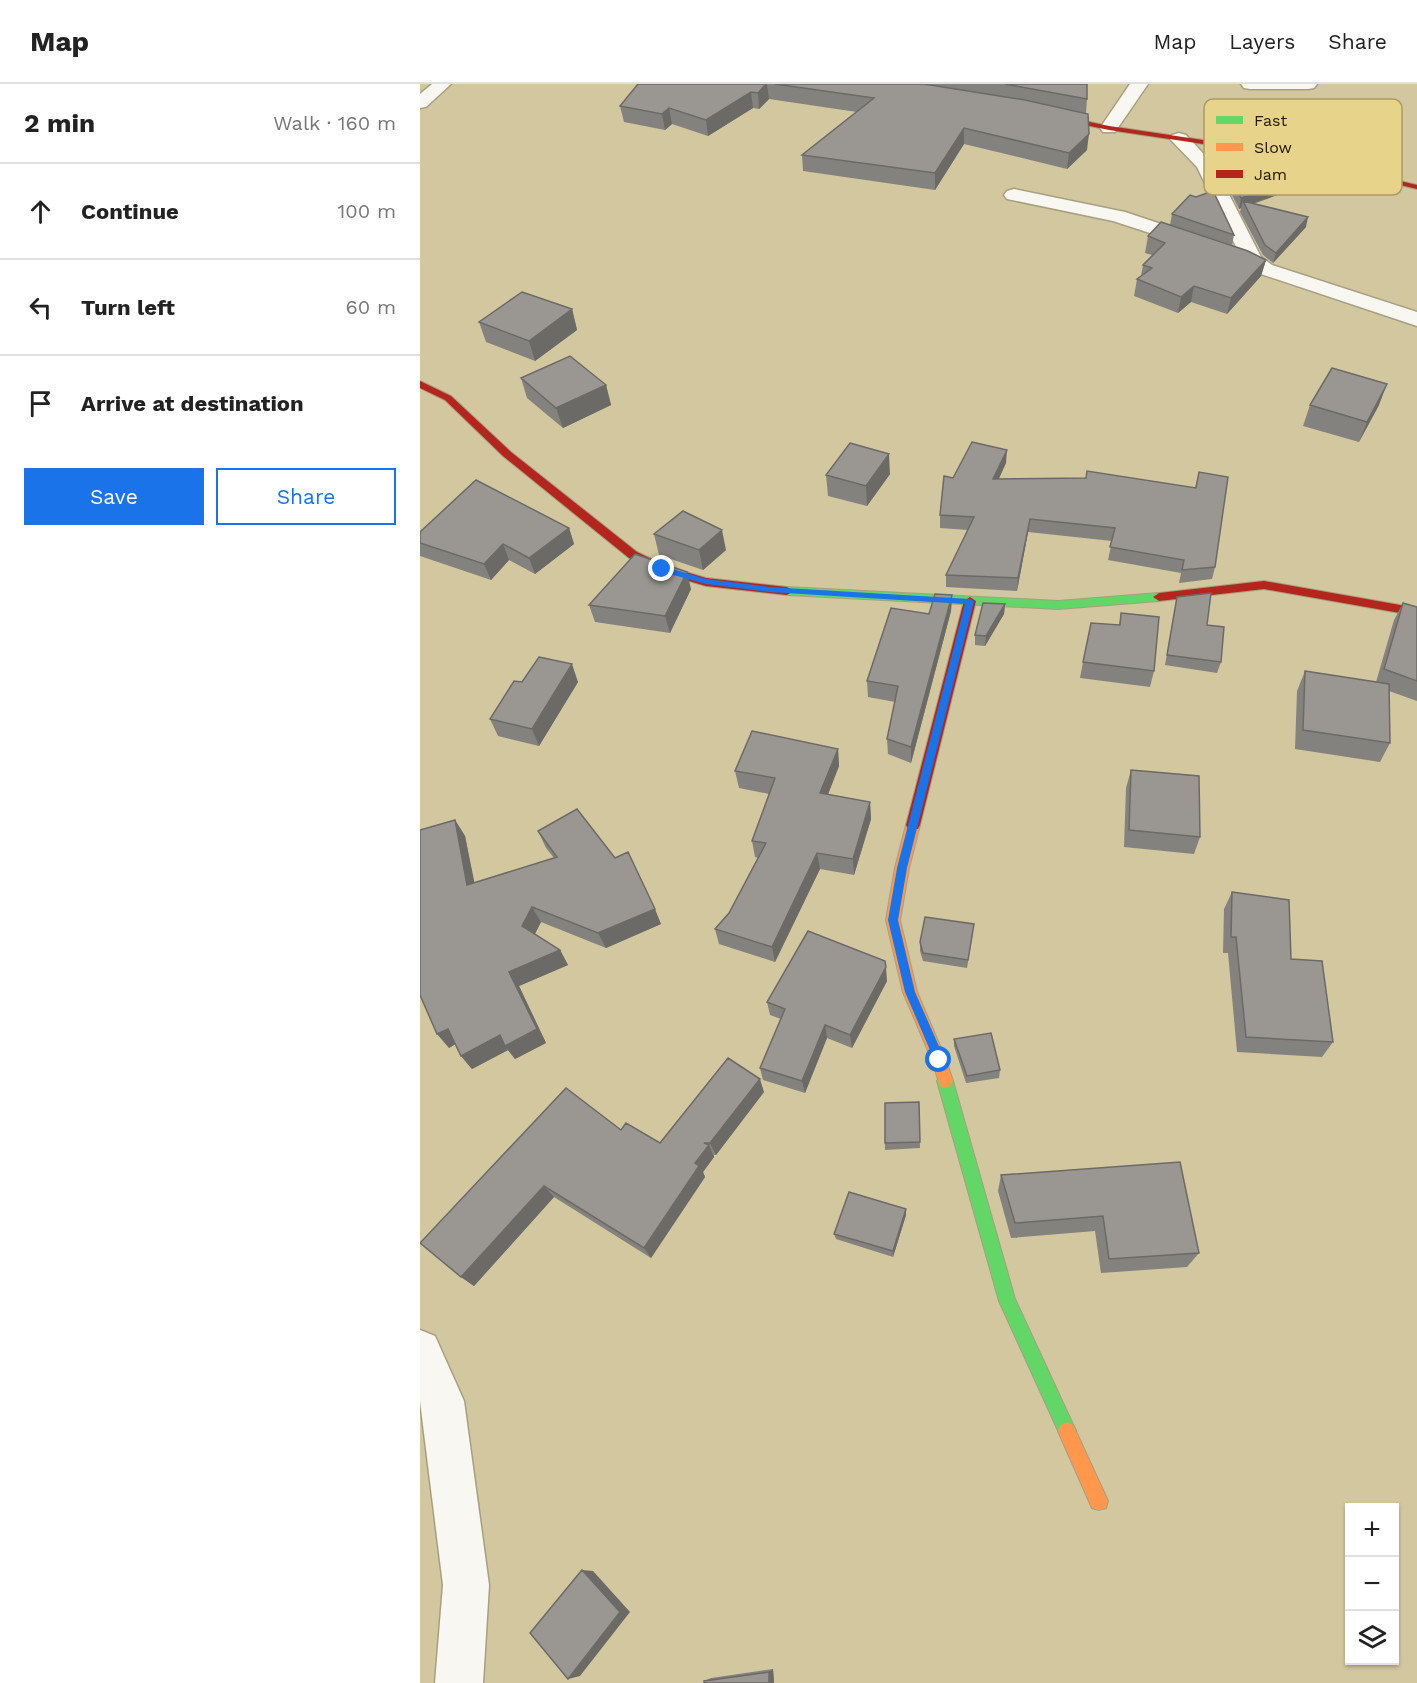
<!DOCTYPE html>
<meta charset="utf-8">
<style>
:root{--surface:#fff;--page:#f6f6f6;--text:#222;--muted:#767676;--line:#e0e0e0;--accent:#1a73e8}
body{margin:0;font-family:"Work Sans",sans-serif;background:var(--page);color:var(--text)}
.controls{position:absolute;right:18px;bottom:18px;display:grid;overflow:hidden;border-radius:0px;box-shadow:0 2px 4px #0004}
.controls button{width:54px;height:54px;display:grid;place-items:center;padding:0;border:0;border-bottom:2px solid var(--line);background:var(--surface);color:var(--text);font:30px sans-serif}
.stop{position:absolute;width:18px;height:18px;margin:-14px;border:4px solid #1a73e8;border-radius:50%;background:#fff}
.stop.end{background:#1a73e8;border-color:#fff;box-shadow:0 2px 6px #0008}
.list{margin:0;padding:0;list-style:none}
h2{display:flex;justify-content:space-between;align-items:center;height:78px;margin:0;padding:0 24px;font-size:26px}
h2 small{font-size:20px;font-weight:400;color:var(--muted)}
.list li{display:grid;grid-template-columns:39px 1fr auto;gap:18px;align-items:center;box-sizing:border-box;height:96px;padding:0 24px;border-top:2px solid var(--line)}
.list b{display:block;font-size:22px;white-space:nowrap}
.list em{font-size:20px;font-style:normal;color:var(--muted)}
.actions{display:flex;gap:12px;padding:18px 24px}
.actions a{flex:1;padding:14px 0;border:2px solid var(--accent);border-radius:0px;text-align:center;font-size:21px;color:var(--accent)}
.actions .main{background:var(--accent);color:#fff}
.icon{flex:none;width:33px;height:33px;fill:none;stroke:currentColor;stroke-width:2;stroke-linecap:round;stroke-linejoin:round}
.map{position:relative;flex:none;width:997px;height:1599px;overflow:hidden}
header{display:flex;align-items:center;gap:36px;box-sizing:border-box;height:84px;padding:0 30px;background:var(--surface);border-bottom:2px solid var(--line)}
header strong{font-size:28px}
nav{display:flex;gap:33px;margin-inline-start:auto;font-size:21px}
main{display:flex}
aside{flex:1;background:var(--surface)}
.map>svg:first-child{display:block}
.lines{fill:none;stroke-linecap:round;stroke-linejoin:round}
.street-casing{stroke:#a89f80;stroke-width:3}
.fast-casing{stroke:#a89f80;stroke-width:2}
.slow-casing{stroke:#a89f80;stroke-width:2}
.jam-casing{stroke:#a89f80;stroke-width:2}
.street{fill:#f8f7f1;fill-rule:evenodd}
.fast{fill:#63d668;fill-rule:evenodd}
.slow{fill:#ff974d;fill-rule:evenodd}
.jam{fill:#b3261e;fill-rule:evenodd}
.wall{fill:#84827e}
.shaded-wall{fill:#6c6a67}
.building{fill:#9a9793;stroke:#6c6a67;stroke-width:1.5}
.route{fill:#1a73e8}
.key{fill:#e8d38b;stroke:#ac9b61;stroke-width:1.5}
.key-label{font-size:16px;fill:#1f1700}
</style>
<header>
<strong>Map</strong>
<nav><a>Map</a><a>Layers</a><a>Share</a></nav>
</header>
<main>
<aside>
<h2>2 min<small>Walk · 160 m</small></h2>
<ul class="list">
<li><svg class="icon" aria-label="ahead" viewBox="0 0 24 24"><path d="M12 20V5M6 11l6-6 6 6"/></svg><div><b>Continue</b></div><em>100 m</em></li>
<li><svg class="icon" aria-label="left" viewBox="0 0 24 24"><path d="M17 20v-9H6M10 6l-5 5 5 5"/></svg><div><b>Turn left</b></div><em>60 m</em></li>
<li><svg class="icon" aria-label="arrive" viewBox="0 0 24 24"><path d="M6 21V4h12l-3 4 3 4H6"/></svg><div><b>Arrive at destination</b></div></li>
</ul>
<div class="actions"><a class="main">Save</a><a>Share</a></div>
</aside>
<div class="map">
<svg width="997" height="1599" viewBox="0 0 997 1599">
<rect width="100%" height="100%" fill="#d3c7a0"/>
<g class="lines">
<!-- street casing -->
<g class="street-casing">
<path id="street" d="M 12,0 L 31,0 L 6,23 L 0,24 L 0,10 Z
M 710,0 L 728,0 L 695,48 L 683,48 L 680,44 Z
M 821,0 L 897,0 L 894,4 L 888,5 L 830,5 L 824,4 Z
M 759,49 L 766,51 L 794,81 L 841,173 L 852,181 L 997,228 L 997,242 L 838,189 L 825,181 L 777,83 L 750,55 L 752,51 Z
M 594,105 L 705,128 L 783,154 L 786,158 L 783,162 L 776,164 L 693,137 L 587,115 L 584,111 L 587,107 Z
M 0,1246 L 15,1252 L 44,1317 L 69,1501 L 63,1599 L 15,1599 L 23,1501 L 0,1317 Z"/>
</g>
<!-- fast casing -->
<g class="fast-casing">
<path id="fast" d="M 367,503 L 638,517 L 739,509 L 745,513 L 739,517 L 638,525 L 367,511 L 361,507 Z
M 525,990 L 530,992 L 533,997 L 595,1215 L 656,1347 L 653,1353 L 647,1356 L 641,1353 L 579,1217 L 517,997 L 520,992 Z"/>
</g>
<!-- slow casing -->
<g class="slow-casing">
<path id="slow" d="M 493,736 L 498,737 L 500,741 L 489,784 L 480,836 L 497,908 L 526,976 L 533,997 L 530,1002 L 525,1004 L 520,1002 L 512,976 L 483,908 L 466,836 L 475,784 L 486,741 L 488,737 Z
M 647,1338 L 653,1341 L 688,1417 L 686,1424 L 679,1426 L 672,1424 L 638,1347 L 641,1341 Z"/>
</g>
<!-- jam casing -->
<g class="jam-casing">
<path id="jam" d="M 622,28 L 689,42 L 850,66 L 997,101 L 997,105 L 850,70 L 689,46 L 622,32 Z
M 0,297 L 31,312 L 91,368 L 217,468 L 246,482 L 286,494 L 367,503 L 373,507 L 367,511 L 286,502 L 238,488 L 209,474 L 83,372 L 25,316 L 0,304 Z
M 844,497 L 997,524 L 997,532 L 844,505 L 739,517 L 733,513 L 739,509 Z
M 550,513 L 556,517 L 500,741 L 498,745 L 488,745 L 486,741 L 544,517 Z"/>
</g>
<!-- street -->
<use href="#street" class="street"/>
<!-- fast -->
<use href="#fast" class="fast"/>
<!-- slow -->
<use href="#slow" class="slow"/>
<!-- jam -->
<use href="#jam" class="jam"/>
</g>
<!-- wall -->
<path class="wall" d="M 218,0 L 667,0 L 667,15 L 666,29 L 667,66 L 647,85 L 544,60 L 515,106 L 383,87 L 382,71 L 437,28 L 349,15 L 339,25 L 333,24 L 288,52 L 252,40 L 245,46 L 204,38 L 200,22 Z
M 885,90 L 881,92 L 883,93 L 880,103 L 833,120 L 886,143 L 853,179 L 843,171 L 820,128 L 821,124 L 819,125 L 810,107 L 812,97 Z
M 776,113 L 814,151 L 812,161 L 750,141 L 752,130 Z
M 728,152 L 846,176 L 841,192 L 807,230 L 771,218 L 758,229 L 714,212 L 717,195 L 721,192 L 723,181 L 732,171 L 725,169 Z
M 152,225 L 157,246 L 115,277 L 66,258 L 59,238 Z
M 101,294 L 186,301 L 191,321 L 143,344 L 107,314 Z
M 890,321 L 959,321 L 939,358 L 883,342 Z
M 586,379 L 578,395 L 775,404 L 779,388 L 795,483 L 792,495 L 759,499 L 761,489 L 688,476 L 692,457 L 608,448 L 597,507 L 526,503 L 526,491 L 548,446 L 520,444 L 520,431 L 533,394 Z
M 470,390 L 447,422 L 408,412 L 406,391 Z
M 149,444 L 154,460 L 115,490 L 89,476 L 71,496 L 0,472 L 0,448 Z
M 234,450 L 306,466 L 283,486 L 239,471 Z
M 271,505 L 250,549 L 175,538 L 169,521 Z
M 532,511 L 531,527 L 491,679 L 468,670 L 467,655 L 475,618 L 448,613 L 447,597 L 509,530 Z
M 757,513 L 787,541 L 801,578 L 797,589 L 745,581 Z
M 983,519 L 997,523 L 997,617 L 969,607 L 970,659 L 960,678 L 875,665 L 877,607 L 885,587 L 956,598 L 974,536 Z
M 585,520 L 584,530 L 565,562 L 555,561 L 555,551 Z
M 701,529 L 734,587 L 730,603 L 660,594 L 663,578 L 699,541 Z
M 102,598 L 158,598 L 119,662 L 78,652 L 70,635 Z
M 418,665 L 419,682 L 408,710 L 450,718 L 451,735 L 434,791 L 400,785 L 355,878 L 299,860 L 295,845 L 309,829 L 338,774 L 335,773 L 332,757 L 349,710 L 319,704 L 315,687 Z
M 711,686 L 780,753 L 774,770 L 704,763 L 706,704 Z
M 35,736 L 45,752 L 54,799 L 134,774 L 126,764 L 118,747 L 241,840 L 186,864 L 121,838 L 115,850 L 140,866 L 148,881 L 99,902 L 126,959 L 95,975 L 88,966 L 52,985 L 41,972 L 35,960 L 29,964 Z
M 812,808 L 871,875 L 913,958 L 902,973 L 817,968 L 808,869 L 803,869 L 804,825 Z
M 553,848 L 547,884 L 503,877 L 500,867 L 500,858 Z
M 467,897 L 432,964 L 407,954 L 385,1009 L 343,996 L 340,984 L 361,935 L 350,931 L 347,918 Z
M 534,955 L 580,986 L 579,994 L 546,999 L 534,962 Z
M 344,1008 L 296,1071 L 294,1071 L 294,1073 L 283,1088 L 285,1093 L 231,1174 L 134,1113 L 54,1202 L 41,1193 L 0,1159 L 201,1046 L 240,1059 Z
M 499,1018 L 500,1064 L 465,1066 L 465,1059 Z
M 581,1091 L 779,1169 L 767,1183 L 681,1189 L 675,1147 L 591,1154 L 578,1107 Z
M 486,1131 L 473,1173 L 416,1155 L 414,1150 Z
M 353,1585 L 354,1599 L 284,1597 L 291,1594 Z"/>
<!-- shaded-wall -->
<path class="shaded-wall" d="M 346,0 L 347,0 L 349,15 L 339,25 L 338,9 Z
M 331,8 L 333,24 L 288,52 L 286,36 Z
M 249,24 L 252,40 L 245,46 L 242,30 Z
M 544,44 L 544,60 L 515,106 L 515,89 Z
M 669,50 L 667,66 L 647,85 L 649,69 Z
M 888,80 L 885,90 L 870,97 L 873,87 Z
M 883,93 L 880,103 L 825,122 L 823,117 L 821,124 L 819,125 L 821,114 Z
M 888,133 L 886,143 L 853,179 L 856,169 Z
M 846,176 L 841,192 L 807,230 L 811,214 Z
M 774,202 L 771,218 L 758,229 L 761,213 Z
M 152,225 L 157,246 L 115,277 L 109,257 Z
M 967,300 L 959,321 L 939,358 L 947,338 Z
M 186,301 L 191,321 L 143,344 L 136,324 Z
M 587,366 L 586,379 L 573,408 L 573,395 Z
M 469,370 L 470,390 L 447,422 L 446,402 Z
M 610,435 L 608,448 L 597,507 L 598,494 Z
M 149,444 L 154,460 L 115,490 L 109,474 Z
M 302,446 L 306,466 L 283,486 L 279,466 Z
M 83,460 L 89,476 L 71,496 L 64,480 Z
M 267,488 L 271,505 L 250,549 L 245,532 Z
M 532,511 L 531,527 L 491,679 L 491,663 Z
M 585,520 L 584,530 L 565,562 L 566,552 Z
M 152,580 L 158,598 L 119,662 L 112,645 Z
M 418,665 L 419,682 L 402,726 L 400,709 Z
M 450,718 L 451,735 L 434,791 L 433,775 Z
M 35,736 L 45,752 L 58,816 L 47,801 Z
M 397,769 L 400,785 L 355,878 L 352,863 Z
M 112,823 L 121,838 L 111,857 L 102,842 Z
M 235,825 L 241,840 L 186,864 L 178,849 Z
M 140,866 L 148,881 L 99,902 L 126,959 L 95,975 L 88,966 L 52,985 L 41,972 L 80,951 L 89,888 Z
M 466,883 L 467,897 L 432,964 L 430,951 Z
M 405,941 L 407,954 L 385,1009 L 382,997 Z
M 28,945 L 39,958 L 29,964 L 17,950 Z
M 340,995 L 344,1008 L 296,1071 L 290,1059 Z
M 289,1061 L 294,1073 L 283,1088 L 285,1093 L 231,1174 L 224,1164 L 275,1079 Z
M 124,1102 L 134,1113 L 54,1202 L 41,1193 Z
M 486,1125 L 486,1131 L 473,1173 L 473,1167 Z
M 162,1486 L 173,1487 L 210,1528 L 160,1592 L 148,1595 Z
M 353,1585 L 354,1599 L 349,1599 L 349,1588 Z"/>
<!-- building -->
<path class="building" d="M 218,0 L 346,0 L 338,9 L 331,8 L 286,36 L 249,24 L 242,30 L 200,22 Z
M 355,0 L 504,0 L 605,16 L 668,30 L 669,50 L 649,69 L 544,44 L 515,89 L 382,71 L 454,14 Z
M 585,0 L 667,0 L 667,15 Z
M 840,64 L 863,69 L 888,80 L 873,87 L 883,93 L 821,114 L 812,97 Z
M 787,109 L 795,111 L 814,151 L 752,130 L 770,111 L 776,113 Z
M 823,117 L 888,133 L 856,169 L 845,161 Z
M 741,138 L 828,167 L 846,176 L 811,214 L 774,202 L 761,213 L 717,195 L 732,184 L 723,181 L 745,159 L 728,152 Z
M 102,208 L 152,225 L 109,257 L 59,238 Z
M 150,272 L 186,301 L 136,324 L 101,294 Z
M 912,284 L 967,300 L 947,338 L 890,321 Z
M 552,358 L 587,366 L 573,395 L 666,394 L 667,387 L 776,404 L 779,388 L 808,393 L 795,483 L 762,486 L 764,476 L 690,463 L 695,444 L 610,435 L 598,494 L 526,491 L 554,433 L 520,431 L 524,392 L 533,394 Z
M 430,359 L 469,370 L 446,402 L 406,391 Z
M 56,396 L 149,444 L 109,474 L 83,460 L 64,480 L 0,459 L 0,448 Z
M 263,427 L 302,446 L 279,466 L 234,450 Z
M 215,470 L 267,488 L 245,532 L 169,521 Z
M 791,509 L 787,541 L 804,543 L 801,578 L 747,571 L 757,513 Z
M 515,510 L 532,511 L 491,663 L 467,655 L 478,602 L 447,597 L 471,524 L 509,530 Z
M 563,519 L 585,520 L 566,552 L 555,551 Z
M 983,519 L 997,523 L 997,597 L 964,585 Z
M 701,529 L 739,533 L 734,587 L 663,578 L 671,539 L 700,541 Z
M 119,573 L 152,580 L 112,645 L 70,635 L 94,597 L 102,598 Z
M 885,587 L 969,600 L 970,659 L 883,646 Z
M 332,647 L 418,665 L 400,709 L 450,718 L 433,775 L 397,769 L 352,863 L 295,845 L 309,829 L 346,759 L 332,757 L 355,694 L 315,687 Z
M 711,686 L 779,692 L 780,753 L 709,746 Z
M 157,725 L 195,774 L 208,768 L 235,825 L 178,849 L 112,823 L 102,842 L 140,866 L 89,888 L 117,945 L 85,962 L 80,951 L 41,972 L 28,945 L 17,950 L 0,911 L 0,746 L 35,736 L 47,801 L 137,773 L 118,747 Z
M 812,808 L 869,816 L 871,875 L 902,877 L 913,958 L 826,953 L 816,853 L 811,853 Z
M 505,833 L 554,840 L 548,876 L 503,869 L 500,858 Z
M 388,847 L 465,877 L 466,883 L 430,951 L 405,941 L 382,997 L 340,984 L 365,925 L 347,918 Z
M 571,949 L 580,986 L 547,992 L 534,955 Z
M 308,974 L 340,995 L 290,1059 L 284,1059 L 289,1061 L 275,1079 L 279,1082 L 224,1164 L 124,1102 L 41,1193 L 0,1159 L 146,1004 L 201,1046 L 206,1039 L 240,1059 Z
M 499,1018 L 500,1058 L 465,1059 L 465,1019 Z
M 760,1078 L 779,1169 L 689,1175 L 683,1132 L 595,1139 L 581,1091 Z
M 429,1108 L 486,1125 L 473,1167 L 414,1150 Z
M 162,1486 L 200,1528 L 148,1595 L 110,1549 Z
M 349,1588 L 349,1599 L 284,1599 L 284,1597 Z"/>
<!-- route -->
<path class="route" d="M 242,482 L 286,495 L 349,503 L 550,515 L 554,517 L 487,784 L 478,836 L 495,908 L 525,976 L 523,980 L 516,980 L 485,908 L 468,836 L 477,784 L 545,520 L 349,508 L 286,500 L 239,487 L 238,485 Z"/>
<!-- legend -->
<rect x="784" y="15" width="198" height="96" rx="9" class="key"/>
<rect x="796" y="32" width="27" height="8" fill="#63d668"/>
<rect x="796" y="59" width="27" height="8" fill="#ff974d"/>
<rect x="796" y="86" width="27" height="8" fill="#b3261e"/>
<g class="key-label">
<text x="834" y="42">Fast</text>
<text x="834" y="69">Slow</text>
<text x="834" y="96">Jam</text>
</g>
</svg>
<div class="controls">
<button>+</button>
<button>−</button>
<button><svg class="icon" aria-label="layers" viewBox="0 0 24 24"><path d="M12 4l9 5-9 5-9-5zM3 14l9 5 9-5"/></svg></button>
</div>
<div class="stop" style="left:519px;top:976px"></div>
<div class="stop end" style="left:242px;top:485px"></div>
</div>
</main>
